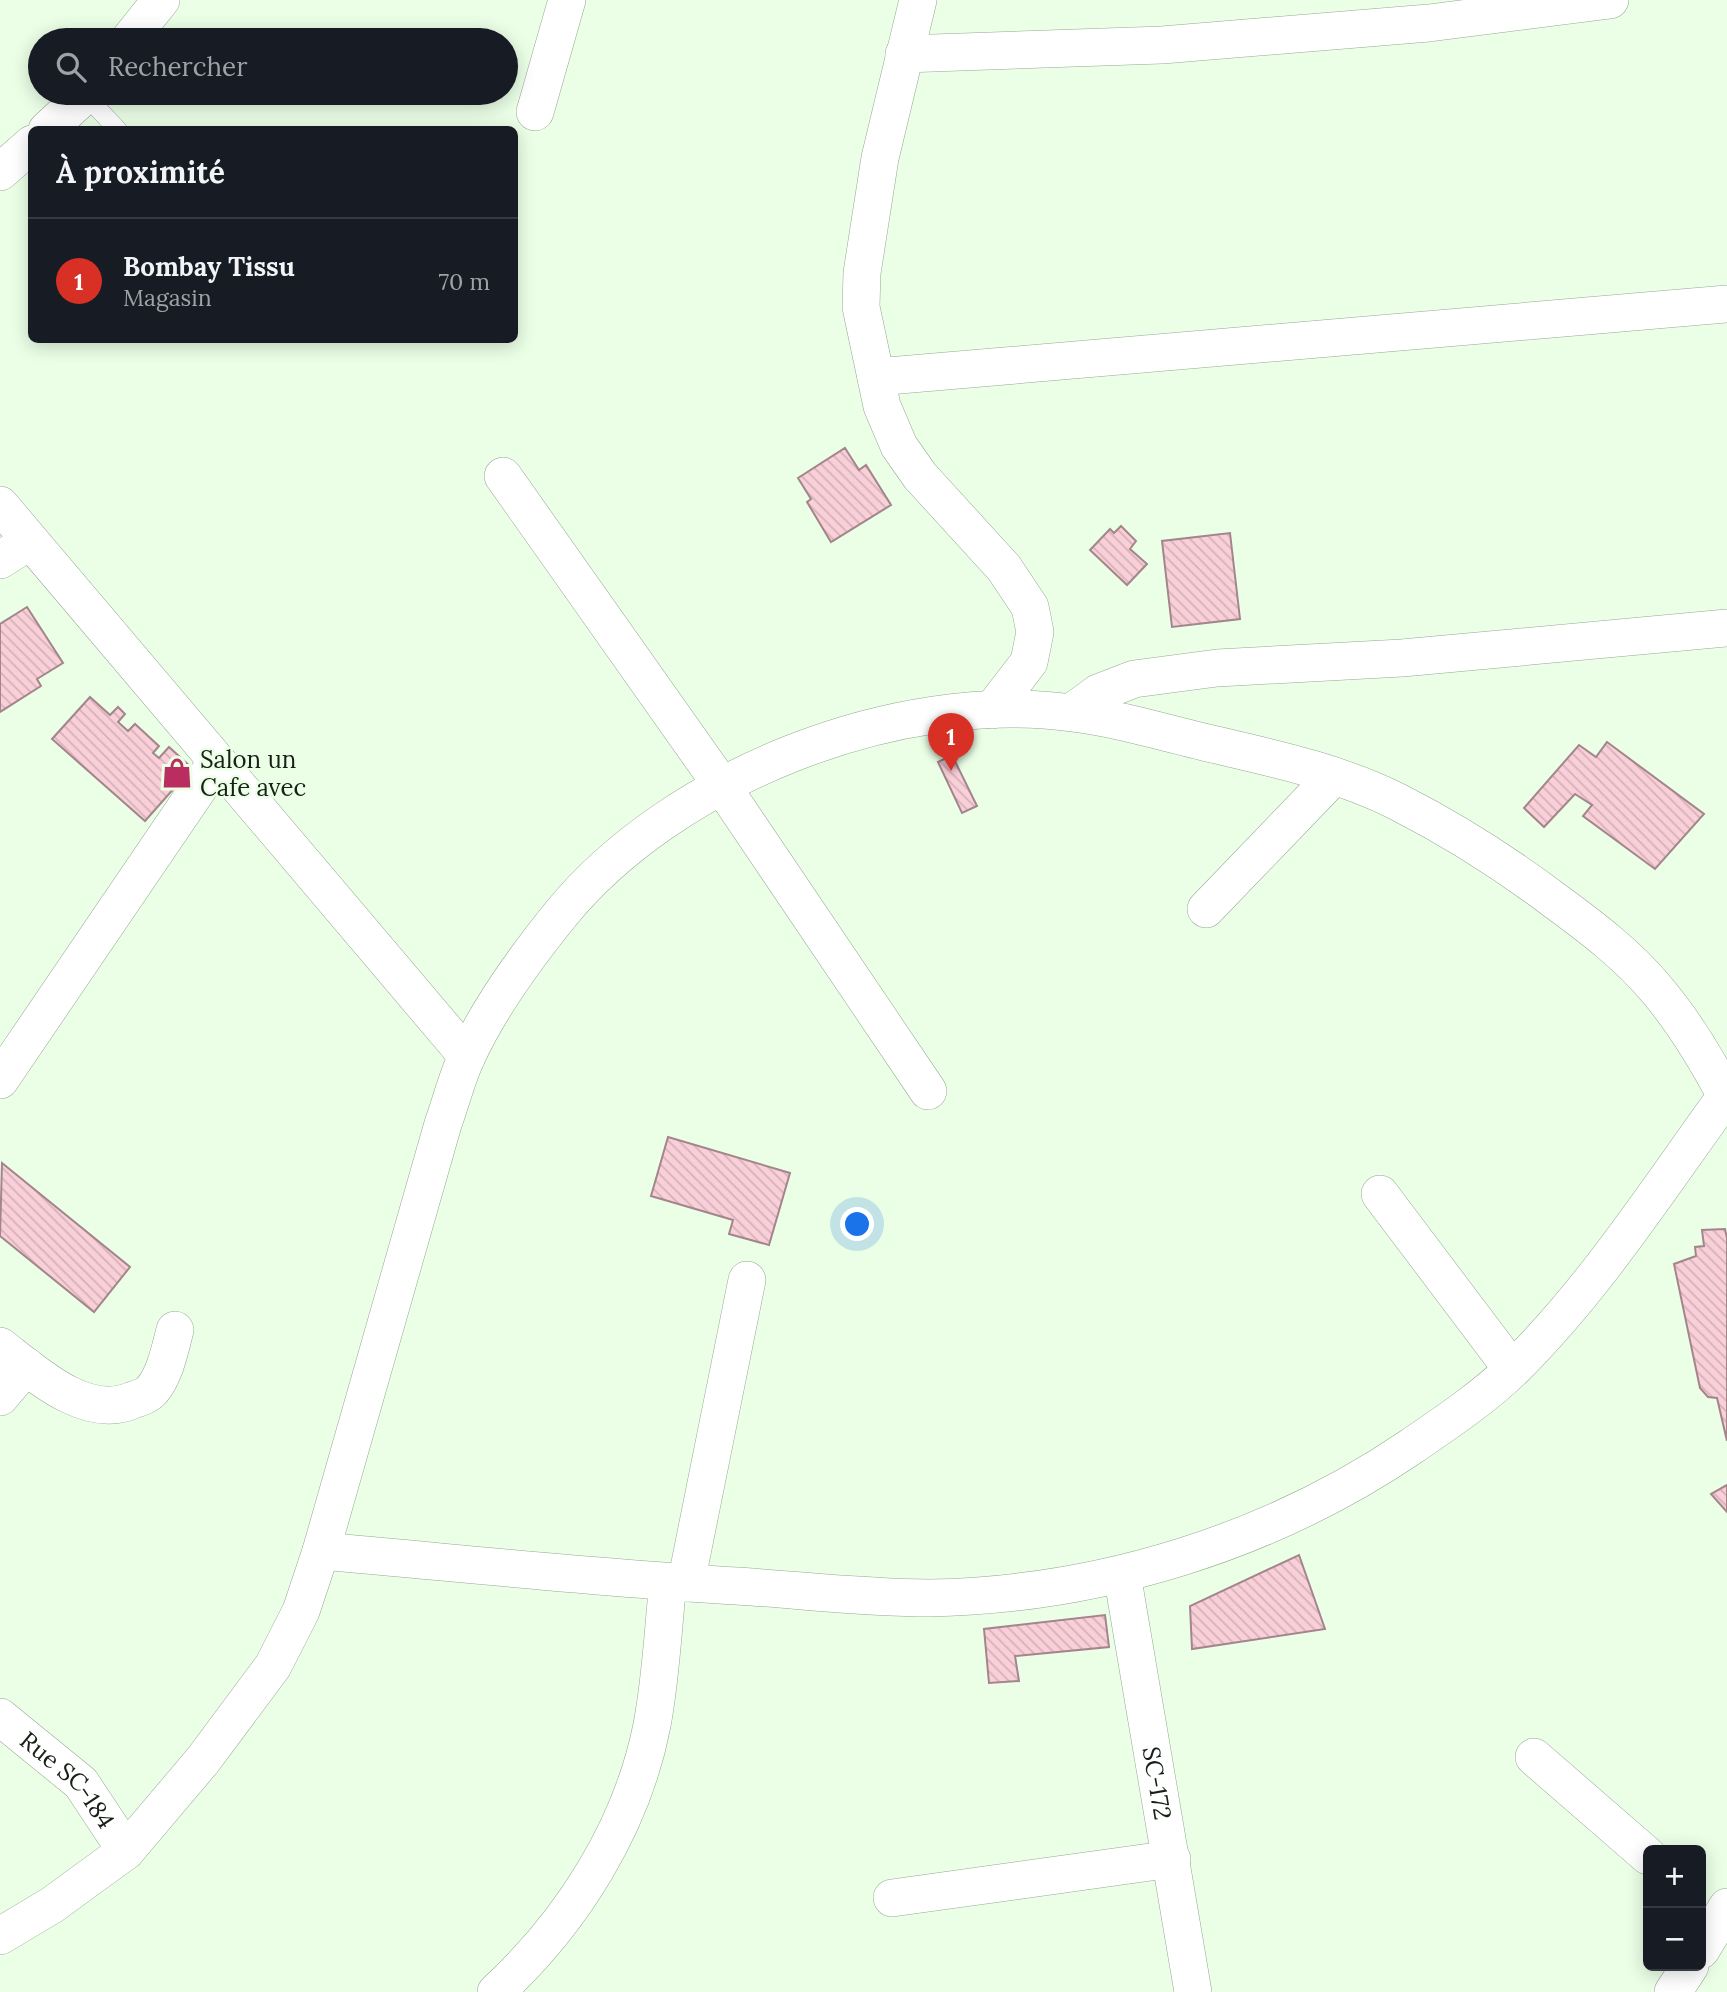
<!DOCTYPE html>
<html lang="fr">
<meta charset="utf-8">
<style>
:root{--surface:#171b24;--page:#20242c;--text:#f1f3f6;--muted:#9ea1a6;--line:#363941;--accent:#d93025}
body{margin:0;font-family:Lora,serif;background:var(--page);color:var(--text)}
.controls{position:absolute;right:21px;bottom:21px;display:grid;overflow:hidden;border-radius:10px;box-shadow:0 4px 18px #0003}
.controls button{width:63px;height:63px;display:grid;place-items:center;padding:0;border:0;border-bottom:2px solid var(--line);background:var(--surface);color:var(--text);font:35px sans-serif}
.you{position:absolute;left:858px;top:1225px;width:24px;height:24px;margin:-18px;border:5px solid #fff;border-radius:50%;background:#1a73e8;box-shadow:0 0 0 10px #1a73e833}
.badge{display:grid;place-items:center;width:46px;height:46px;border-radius:50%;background:var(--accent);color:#fff;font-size:23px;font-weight:700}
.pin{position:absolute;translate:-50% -58px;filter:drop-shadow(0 2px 4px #0008)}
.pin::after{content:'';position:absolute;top:37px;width:24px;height:21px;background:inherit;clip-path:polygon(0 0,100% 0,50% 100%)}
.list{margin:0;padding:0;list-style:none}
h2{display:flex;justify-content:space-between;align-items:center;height:91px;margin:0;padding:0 28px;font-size:30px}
h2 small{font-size:23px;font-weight:400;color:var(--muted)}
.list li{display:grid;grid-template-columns:46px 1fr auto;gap:21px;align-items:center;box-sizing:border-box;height:126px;padding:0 28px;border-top:2px solid var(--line)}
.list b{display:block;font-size:26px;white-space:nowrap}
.list p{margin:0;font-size:23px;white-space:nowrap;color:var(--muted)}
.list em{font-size:23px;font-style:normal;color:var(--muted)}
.icon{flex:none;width:38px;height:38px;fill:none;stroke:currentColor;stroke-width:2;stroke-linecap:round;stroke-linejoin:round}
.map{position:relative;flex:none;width:1727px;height:1992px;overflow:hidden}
.search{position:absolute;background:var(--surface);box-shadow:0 4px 18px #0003;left:28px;top:28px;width:490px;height:77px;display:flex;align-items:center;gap:18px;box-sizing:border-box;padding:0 24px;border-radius:38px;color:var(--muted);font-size:26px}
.panel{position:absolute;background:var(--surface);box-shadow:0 4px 18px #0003;left:28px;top:126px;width:490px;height:217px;border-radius:10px}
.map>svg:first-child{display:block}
.building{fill:url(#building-back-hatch);stroke:#a3858b;stroke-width:2}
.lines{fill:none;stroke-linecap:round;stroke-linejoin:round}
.lane-casing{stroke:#96a893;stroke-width:19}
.street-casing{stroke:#96a893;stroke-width:38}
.lane{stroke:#fff;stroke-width:18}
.street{stroke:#fff;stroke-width:37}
.labels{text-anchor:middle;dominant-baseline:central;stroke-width:5;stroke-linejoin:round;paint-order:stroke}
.poi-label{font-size:24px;fill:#171f16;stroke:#ebffe7;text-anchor:start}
.street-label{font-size:24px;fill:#171f16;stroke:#ebffe7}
</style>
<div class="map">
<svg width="1727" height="1992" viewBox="0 0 1727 1992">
<defs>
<pattern id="building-back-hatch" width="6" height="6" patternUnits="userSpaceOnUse" patternTransform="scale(1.75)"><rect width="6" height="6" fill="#f9cfd8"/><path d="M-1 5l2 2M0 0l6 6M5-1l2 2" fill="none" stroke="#d5b1b9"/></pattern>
</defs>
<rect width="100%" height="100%" fill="#ebffe7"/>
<!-- building -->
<path class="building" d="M 845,448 L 859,470 L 866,465 L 891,505 L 831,542 L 807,502 L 811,499 L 798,478 Z
M 1121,526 L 1136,541 L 1130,549 L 1147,564 L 1127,585 L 1090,550 L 1110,529 L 1114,533 Z
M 1230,533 L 1240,619 L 1172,627 L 1162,541 Z
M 27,607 L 63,663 L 37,679 L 41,686 L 0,712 L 0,624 Z
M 90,697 L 110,715 L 118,707 L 125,714 L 118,722 L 128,731 L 135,724 L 159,746 L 153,753 L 159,758 L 169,747 L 192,768 L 145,821 L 52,739 Z
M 1607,742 L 1704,814 L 1655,869 L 1583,816 L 1592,805 L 1575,794 L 1544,827 L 1524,808 L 1579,745 L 1596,757 Z
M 952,755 L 977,806 L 962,813 L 938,762 Z
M 668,1137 L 790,1173 L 769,1245 L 729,1234 L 733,1220 L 651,1196 Z
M 2,1163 L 130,1267 L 94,1312 L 0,1236 Z
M 1725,1229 L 1727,1238 L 1727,1441 L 1717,1398 L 1708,1397 L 1700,1388 L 1674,1264 L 1696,1256 L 1695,1247 L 1704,1246 L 1702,1230 Z
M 1727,1485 L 1727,1512 L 1711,1494 Z
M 1299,1555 L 1325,1629 L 1192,1649 L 1190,1606 Z
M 1105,1615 L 1109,1647 L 1015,1656 L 1019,1681 L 989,1683 L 984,1629 Z"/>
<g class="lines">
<!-- lane casing -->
<g class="lane-casing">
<path id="lane" d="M 85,95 L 118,130"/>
</g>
<!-- street casing -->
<g class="street-casing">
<g id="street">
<path d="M 918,0 L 880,158 L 862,273 L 861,307 L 882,406 L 899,446 L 920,476 L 1004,568 L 1030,607 L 1035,632 L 1029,662 L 992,710"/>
<path d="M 129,40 L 161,0"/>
<path d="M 904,54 L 1162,45 L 1429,23 L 1610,0"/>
<path d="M 535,112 L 567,0"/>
<path d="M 47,130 L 87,93"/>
<path d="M 0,172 L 32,144"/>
<path d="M 876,377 L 1727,304"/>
<path d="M 503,476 L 722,786 L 928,1091"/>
<path d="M 0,505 L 467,1056"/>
<path d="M 0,560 L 30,541"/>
<path d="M 1072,712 L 1098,693 L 1134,679 L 1217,668 L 1402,658 L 1727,628"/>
<path d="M 1206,909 L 1334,776"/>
<path d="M 0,1080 L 217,761"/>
<path d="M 1380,1194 L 1512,1369"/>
<path d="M 0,1346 C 35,1373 86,1421 133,1400 C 139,1398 148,1395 152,1390 C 165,1375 170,1349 175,1330"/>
<path d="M 0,1397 L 26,1366"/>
<path d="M 321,1551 C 459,1563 598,1578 737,1586 C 800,1590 865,1598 929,1598 C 1100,1595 1271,1542 1412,1446 C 1447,1422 1483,1398 1514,1368 C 1595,1288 1659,1188 1726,1096"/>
<path id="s1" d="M 1122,1574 L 1193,1992"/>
<path d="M 686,1583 L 747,1280"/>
<path id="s2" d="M 0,1717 L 81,1783 L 126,1851"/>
<path d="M 1534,1757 L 1648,1856"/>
<path d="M 892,1898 L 1172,1859"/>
<path d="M 0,1936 L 52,1905 L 126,1851 L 203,1760 L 273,1666 L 301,1611 L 321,1551 L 443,1124 C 451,1102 457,1077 467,1056 C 490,1006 526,957 560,915 C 672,777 897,689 1072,713 C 1122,719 1172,735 1221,746 C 1281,760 1343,774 1398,802 C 1453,830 1505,863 1554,900 C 1591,927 1628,955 1657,990 C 1685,1023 1707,1060 1727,1098"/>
<path d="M 1701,1950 L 1727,1907"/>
<path d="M 496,1992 C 572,1922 632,1827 652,1725 C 661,1678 663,1629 668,1582"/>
<path d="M 1673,1992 L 1690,1966"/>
</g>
</g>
<!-- lane -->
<use href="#lane" class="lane"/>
<!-- street -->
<use href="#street" class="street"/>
</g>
<!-- icons -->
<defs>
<g id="shop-bare" transform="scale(2.415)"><path d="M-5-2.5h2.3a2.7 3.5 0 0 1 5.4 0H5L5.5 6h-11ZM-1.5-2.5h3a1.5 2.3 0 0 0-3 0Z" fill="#ba2d61" stroke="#ebffe7" stroke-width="2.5" paint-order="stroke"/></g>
</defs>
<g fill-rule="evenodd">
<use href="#shop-bare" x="177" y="773"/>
</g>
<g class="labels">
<!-- poi labels -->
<g class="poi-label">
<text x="200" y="759">Salon un<tspan x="200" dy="28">Cafe avec</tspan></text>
</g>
<!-- street labels -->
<g class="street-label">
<text stroke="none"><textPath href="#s2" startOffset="93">Rue SC-184</textPath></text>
<text stroke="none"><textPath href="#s1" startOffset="212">SC-172</textPath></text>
</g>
</g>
</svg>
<div class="controls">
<button>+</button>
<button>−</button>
</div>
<div class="you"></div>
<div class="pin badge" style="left:951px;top:771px">1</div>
<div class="search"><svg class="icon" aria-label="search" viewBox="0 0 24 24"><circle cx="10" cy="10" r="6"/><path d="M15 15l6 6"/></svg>Rechercher</div>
<section class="panel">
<h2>À proximité<small></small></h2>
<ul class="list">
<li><span class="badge">1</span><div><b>Bombay Tissu</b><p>Magasin</p></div><em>70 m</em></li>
</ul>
</section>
</div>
